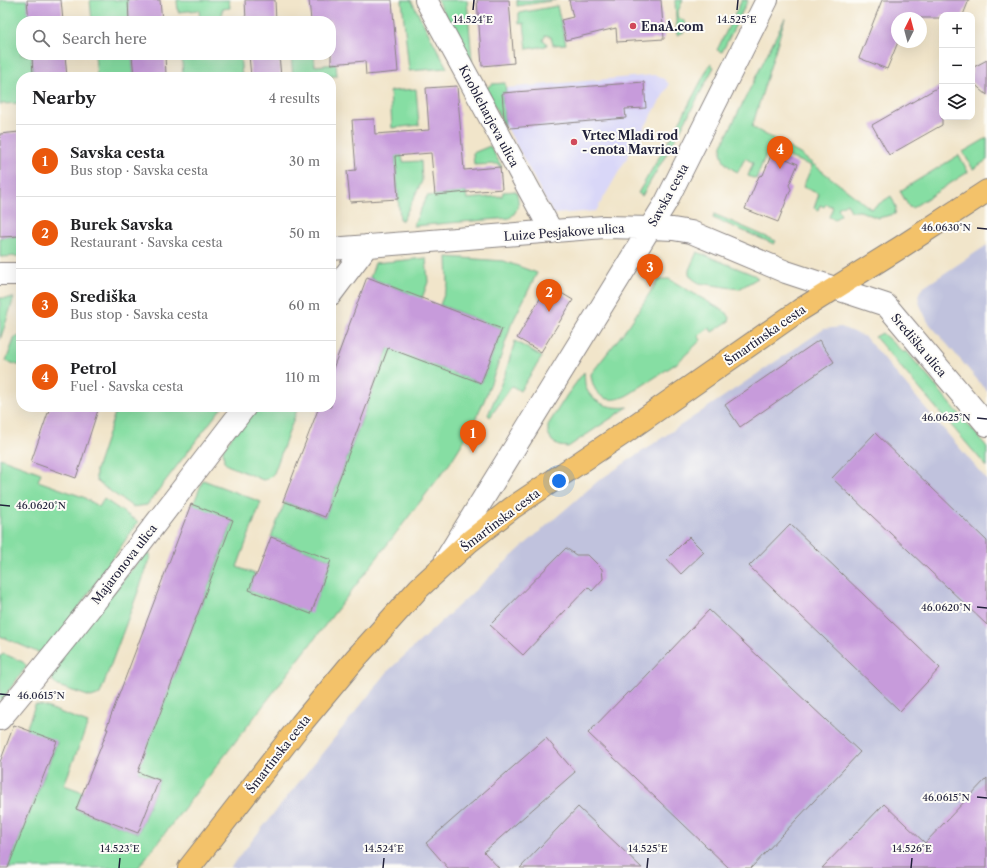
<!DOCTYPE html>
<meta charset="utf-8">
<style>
:root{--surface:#fff;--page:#f6f6f6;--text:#202124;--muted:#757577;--line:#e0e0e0;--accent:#ea580c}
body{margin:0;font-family:"Libre Caslon Text",serif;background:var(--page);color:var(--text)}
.controls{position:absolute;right:12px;top:12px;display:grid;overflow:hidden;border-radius:8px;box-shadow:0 4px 16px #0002}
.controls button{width:36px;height:36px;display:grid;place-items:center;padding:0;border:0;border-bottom:1px solid var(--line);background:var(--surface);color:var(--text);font:20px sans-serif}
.compass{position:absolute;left:891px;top:12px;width:36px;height:36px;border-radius:50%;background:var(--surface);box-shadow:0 4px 16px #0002;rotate:6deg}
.you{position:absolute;left:559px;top:481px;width:14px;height:14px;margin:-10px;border:3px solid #fff;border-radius:50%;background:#1a73e8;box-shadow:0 0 0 6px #1a73e833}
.badge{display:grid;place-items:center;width:26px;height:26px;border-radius:50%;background:var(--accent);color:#fff;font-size:13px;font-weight:700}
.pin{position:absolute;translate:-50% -33px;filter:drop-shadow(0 1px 2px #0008)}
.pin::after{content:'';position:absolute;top:21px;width:14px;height:12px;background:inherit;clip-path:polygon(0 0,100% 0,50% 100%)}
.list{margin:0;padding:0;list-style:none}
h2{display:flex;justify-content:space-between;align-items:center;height:52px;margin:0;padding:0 16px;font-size:17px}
h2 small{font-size:13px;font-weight:400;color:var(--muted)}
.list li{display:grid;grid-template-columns:26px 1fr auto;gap:12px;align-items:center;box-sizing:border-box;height:72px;padding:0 16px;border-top:1px solid var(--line)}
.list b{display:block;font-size:15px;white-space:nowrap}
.list p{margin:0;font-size:13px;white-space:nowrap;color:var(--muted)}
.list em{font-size:13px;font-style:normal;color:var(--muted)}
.icon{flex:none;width:22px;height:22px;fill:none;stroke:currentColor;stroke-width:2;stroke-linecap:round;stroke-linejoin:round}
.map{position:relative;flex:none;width:987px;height:868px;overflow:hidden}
.search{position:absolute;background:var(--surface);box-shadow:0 4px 16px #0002;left:16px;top:16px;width:320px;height:44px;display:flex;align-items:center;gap:10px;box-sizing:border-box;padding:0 14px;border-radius:16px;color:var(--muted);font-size:15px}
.panel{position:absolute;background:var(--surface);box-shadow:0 4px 16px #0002;left:16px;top:72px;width:320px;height:340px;border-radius:16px}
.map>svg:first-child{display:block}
.built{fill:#d9d7f8}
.industrial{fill:#c0c2dd}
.green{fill:#86dea3;stroke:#54806f}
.building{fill:#c79bdb}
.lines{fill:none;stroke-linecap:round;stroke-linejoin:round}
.minor-casing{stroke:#8a8482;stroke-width:24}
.major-casing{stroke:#8a8482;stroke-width:24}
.minor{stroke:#fff;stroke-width:22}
.major{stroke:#f3c26a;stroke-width:22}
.ticks{fill:none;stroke:#22223b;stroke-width:1.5}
.poi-dot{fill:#d1495b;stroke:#fdfcf7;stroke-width:1.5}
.labels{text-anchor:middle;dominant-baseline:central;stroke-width:4;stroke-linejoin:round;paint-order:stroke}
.poi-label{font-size:12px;font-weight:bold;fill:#22223b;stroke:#fdfcf7;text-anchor:start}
.street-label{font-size:12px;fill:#22223b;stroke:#fdfcf7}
.ticks-label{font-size:10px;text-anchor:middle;fill:#22223b;stroke:#fdfcf7;stroke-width:4;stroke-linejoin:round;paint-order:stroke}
</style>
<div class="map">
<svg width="987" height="868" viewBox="0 0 987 868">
<rect width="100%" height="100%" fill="#fdfcf7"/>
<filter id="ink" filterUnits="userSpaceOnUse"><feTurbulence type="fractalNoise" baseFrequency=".025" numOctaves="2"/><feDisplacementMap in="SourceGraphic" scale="8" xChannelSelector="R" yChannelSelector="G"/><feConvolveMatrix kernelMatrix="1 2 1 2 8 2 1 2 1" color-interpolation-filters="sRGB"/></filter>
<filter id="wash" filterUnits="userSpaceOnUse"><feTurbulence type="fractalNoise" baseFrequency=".012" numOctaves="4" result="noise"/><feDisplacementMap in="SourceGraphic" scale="16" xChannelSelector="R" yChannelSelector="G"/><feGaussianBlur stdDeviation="0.9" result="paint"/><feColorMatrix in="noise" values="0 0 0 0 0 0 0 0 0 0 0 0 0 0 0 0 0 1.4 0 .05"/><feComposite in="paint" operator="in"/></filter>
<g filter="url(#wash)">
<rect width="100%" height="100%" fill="#f1e5ca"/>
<!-- built -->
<path class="built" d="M 654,75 L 664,79 L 669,84 L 668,87 L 596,211 L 553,214 L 486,88 L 492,84 L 505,83 L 505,88 Z"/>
<!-- industrial -->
<path class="industrial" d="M 987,245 L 987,391 L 928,322 L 920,305 L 918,296 L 920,291 L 924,287 Z
M 841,327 L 865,337 L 987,480 L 987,868 L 230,868 L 389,670 L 523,546 L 598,481 L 824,329 Z"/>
<!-- green -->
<path class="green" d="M 0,0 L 27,0 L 29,21 L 21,21 L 21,55 L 32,55 L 33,77 L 21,77 L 21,103 L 0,104 Z
M 90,0 L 128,0 L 129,21 L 92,21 Z
M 177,0 L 229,0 L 230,8 L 222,9 L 222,21 L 200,21 L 199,10 L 178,12 Z
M 402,0 L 411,0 L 447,68 L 409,71 Z
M 437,0 L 467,0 L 472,61 L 471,61 Z
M 517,0 L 556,0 L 517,6 Z
M 675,0 L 683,0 L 678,11 L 678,17 L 685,22 L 686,27 L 684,32 L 677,35 Z
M 742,0 L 748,0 L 722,52 L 717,50 Z
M 557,6 L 566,44 L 553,45 L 551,37 L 546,35 L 543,40 L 547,43 L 546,46 L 527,49 L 524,23 L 519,24 L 519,13 Z
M 785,18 L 752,127 L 800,154 L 871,209 L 891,196 L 896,207 L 895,214 L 878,218 L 860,211 L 851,211 L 847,203 L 838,208 L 841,215 L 835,219 L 829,217 L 833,207 L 826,204 L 824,207 L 820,205 L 818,210 L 814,208 L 819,194 L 803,187 L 812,166 L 768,149 L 756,179 L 748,176 L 753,163 L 745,158 L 738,172 C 732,170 729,166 724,162 L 721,152 L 722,145 Z
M 95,55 L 132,55 L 134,77 L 97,77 Z
M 202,55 L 240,55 L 242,77 L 183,77 L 182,60 L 202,58 Z
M 291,55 L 314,55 L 315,66 L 336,64 L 337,76 L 293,77 Z
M 710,64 L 714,67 L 681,129 L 642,196 L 638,193 L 677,127 Z
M 505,83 L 506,93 L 502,93 L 505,128 L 486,88 L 492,84 Z
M 416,89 L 419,125 L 392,128 L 390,91 Z
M 987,138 L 987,160 L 973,169 L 963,152 Z
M 490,146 L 502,167 L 500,167 L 498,164 L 474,165 L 473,153 Z
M 402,155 L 403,162 L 421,161 L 422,181 L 403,220 L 400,220 L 395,156 Z
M 959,155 L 968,172 L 912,208 L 909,207 L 900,191 Z
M 516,191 C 520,202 519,210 510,218 L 413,226 L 427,196 L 466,192 L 467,199 L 502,196 L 503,192 Z
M 714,214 L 776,241 L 774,244 L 713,218 Z
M 21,236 L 21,256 L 0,257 L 0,237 Z
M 697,252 L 754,275 L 758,278 L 739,289 L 699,283 L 693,279 L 689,274 L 689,270 Z
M 447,257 L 504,261 L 537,273 L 511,325 L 500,359 L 484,401 L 468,434 L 450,463 L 138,868 L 8,868 L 57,742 L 26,730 L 35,705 L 41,705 L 88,723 L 64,785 L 83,792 L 76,809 L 138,833 L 159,780 L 98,756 L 148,744 L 233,521 L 193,505 L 203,480 L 261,502 L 237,567 L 255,574 L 249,590 L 311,613 L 331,560 L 271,537 L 285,502 L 325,517 L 409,293 L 370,278 L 375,263 L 426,258 L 428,282 L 408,336 L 426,343 L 420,360 L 481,383 L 502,329 L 440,305 L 448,284 Z
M 664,279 L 669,279 L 727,313 L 730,318 L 729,321 L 712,332 L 709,328 L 698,336 L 701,340 L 677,363 L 631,393 C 611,406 593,399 591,374 L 630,324 L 658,280 Z
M 0,298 L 14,298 L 0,340 Z
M 882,333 L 903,352 L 907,352 L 987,447 L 987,467 L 875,337 Z
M 21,336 L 21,366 L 6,361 L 15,337 Z
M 515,341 L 542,357 L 520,391 L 512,386 L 490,417 L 488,415 L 505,374 Z
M 584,372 C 585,378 584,385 587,390 C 595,405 613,409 628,407 L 568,447 L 559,446 L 552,441 L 548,433 L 548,425 L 567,395 Z
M 117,407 L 222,407 L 147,505 L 133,507 L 100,484 L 96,480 L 96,470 Z
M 254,407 L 298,407 L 274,473 L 268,479 L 263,480 L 227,465 L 224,461 L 223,449 Z
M 0,458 L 41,473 L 38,481 L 83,497 L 99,507 L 104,499 L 138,522 L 49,650 L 41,652 L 37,652 L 0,636 Z
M 147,551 C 151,555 151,557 149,562 L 100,694 L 91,697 L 58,686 L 53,681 L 52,675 L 53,666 Z
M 4,654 L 23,662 L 27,666 L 0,702 L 0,656 Z"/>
<g id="blocks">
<!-- building -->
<path class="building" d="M 27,0 L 61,0 L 63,21 L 29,21 Z
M 128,0 L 160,0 L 162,21 L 129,21 Z
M 245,0 L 275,0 L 276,21 L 246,21 Z
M 309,0 L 392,0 L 398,72 L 366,75 L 365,61 L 331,64 L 331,21 L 311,21 Z
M 477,0 L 509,0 L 514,63 L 482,66 Z
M 569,0 L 661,0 L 664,39 L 617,42 L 616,28 L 566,40 L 561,20 L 573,17 Z
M 882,0 L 969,0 L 963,15 L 942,15 L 942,18 L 897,18 L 898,42 L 887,69 L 859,58 Z
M 32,55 L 65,55 L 67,77 L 33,77 Z
M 132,55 L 165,55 L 166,75 L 134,77 Z
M 249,55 L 279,55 L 281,77 L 251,77 Z
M 987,60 L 987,95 L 972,82 L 972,68 Z
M 644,82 L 646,108 L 625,109 L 626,118 L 510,128 L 504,118 L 502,93 Z
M 942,85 L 942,125 L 889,155 L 872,125 Z
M 457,86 L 464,170 L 500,167 L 502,189 L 435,195 L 431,153 L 395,156 L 398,199 L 350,202 L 347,171 L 356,170 L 352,120 L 374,119 L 375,134 L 429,130 L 426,88 Z
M 19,132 L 21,153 L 21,236 L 0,237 L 0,134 Z
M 772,153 L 798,164 L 789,185 L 791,189 L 778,222 L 745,209 L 759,176 L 763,175 Z
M 367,277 L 502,329 L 481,383 L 388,348 L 325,517 L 283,501 L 319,407 L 331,407 L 331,374 Z
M 548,285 L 573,300 L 541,352 L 517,338 Z
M 819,340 L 834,362 L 740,427 L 725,405 Z
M 50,407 L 99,407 L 76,478 L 31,462 Z
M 875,433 L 987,541 L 987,625 L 832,478 Z
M 191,504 L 233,520 L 138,772 L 159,780 L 138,833 L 76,809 L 108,729 L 106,729 Z
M 790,524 L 940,668 L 900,711 L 749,566 Z
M 271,537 L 331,560 L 311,614 L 249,590 L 255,574 L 257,574 Z
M 689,537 L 704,552 L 681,574 L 667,559 Z
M 566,548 L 576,555 L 588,555 L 602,569 L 603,579 L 592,591 L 588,587 L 523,655 L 490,625 Z
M 709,610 L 860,752 L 751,868 L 729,868 L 588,733 L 628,692 L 630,693 Z
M 14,725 L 57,741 L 8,868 L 0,868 L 0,762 Z
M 546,738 L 575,772 L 484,852 L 499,868 L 448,868 L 426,843 Z
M 987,778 L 987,868 L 822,868 L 884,804 L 925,843 Z
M 578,807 L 642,868 L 520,868 Z"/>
</g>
</g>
<g filter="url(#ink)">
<use href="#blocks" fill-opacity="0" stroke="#8a8482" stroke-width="1"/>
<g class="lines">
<!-- minor casing -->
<g class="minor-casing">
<path id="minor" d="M 426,0 L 552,232
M 331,249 L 604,227 L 651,228 L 673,229 L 691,232 L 786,272 L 886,305 L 987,425
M 0,274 L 21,274
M 331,294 L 367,246
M 446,559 L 666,202 L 767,0
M 0,719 C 85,618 164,512 245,407"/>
</g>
<!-- major casing -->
<g class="major-casing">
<path id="major" d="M 189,868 L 301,724 L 356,658 L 419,588 L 470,541 L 512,508 L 624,433 L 800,310 L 901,247 L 987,191"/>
</g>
<!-- minor -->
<use href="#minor" class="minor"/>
<!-- major -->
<use href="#major" class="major"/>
</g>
</g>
<!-- ticks -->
<path class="ticks" d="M 473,10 L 474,0M 737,10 L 738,0M 977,228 L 987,229M 977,418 L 987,419M 0,505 L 10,506M 977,607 L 987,608M 0,694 L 10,695M 977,797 L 987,798M 119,868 L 120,858M 383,868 L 384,858M 647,868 L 648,858M 911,868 L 912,858"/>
<!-- markers -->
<g class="poi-dot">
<circle cx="633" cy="26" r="4"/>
<circle cx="574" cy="142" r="4"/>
</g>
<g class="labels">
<!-- poi labels -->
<g class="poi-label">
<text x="641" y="26">EnaA.com</text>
<text x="582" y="135">Vrtec Mladi rod<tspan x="582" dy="14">- enota Mavrica</tspan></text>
</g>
<!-- street labels -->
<g class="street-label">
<text transform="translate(489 116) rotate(62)">Knobleharjeva ulica</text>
<text transform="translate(668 195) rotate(-61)">Savska cesta</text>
<text transform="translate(564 232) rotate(-4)">Luize Pesjakove ulica</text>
<text transform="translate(765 335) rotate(-35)">Šmartinska cesta</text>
<text transform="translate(919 345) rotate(50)">Središka ulica</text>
<text transform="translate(500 520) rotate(-37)">Šmartinska cesta</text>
<text transform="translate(124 564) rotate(-52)">Majaronova ulica</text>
<text transform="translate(278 754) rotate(-52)">Šmartinska cesta</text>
</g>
</g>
<g class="ticks-label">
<text x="473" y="23">14.524°E</text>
<text x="737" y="23">14.525°E</text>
<text x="946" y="231">46.0630°N</text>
<text x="946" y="421">46.0625°N</text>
<text x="41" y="509">46.0620°N</text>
<text x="946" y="611">46.0620°N</text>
<text x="41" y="699">46.0615°N</text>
<text x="946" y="801">46.0615°N</text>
<text x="120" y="852">14.523°E</text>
<text x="384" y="852">14.524°E</text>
<text x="648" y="852">14.525°E</text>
<text x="912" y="852">14.526°E</text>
</g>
</svg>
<div class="controls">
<button>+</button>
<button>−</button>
<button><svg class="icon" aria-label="layers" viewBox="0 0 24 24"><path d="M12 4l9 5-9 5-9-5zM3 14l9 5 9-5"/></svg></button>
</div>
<svg class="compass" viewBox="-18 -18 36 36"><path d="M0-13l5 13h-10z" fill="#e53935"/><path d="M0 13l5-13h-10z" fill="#757577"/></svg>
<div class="you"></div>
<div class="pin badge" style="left:473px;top:453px">1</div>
<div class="pin badge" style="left:549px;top:312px">2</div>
<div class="pin badge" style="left:650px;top:287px">3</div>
<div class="pin badge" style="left:780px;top:169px">4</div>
<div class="search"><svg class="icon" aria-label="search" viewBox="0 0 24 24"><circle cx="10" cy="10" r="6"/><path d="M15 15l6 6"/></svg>Search here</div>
<section class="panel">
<h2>Nearby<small>4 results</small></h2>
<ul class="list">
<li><span class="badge">1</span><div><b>Savska cesta</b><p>Bus stop · Savska cesta</p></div><em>30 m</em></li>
<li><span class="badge">2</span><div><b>Burek Savska</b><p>Restaurant · Savska cesta</p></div><em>50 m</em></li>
<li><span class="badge">3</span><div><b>Središka</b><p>Bus stop · Savska cesta</p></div><em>60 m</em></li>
<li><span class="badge">4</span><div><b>Petrol</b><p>Fuel · Savska cesta</p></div><em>110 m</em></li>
</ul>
</section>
</div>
